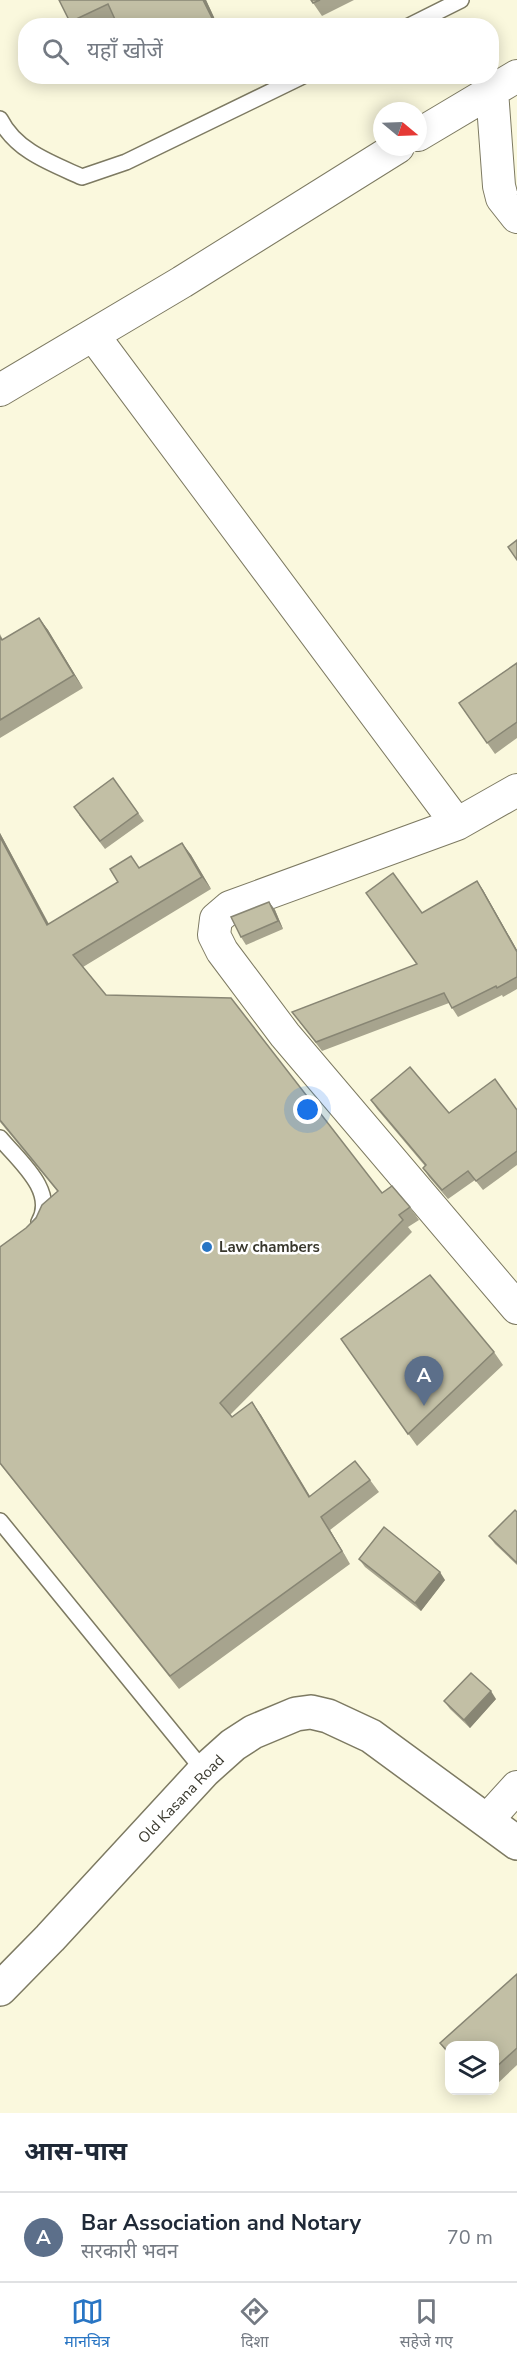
<!DOCTYPE html>
<html lang="hi">
<meta charset="utf-8">
<style>
:root{--surface:#fff;--page:#f6f6f7;--text:#1f2937;--muted:#747a83;--line:#e0e1e3;--accent:#2875c4}
body{margin:0;font-family:"Nunito Sans","Noto Sans Devanagari",sans-serif;background:var(--page);color:var(--text)}
.controls{position:absolute;right:18px;bottom:18px;display:grid;overflow:hidden;border-radius:12px;box-shadow:0 3px 15px #0003}
.controls button{width:54px;height:54px;display:grid;place-items:center;padding:0;border:0;border-bottom:2px solid var(--line);background:var(--surface);color:var(--text);font:30px sans-serif}
.compass{position:absolute;left:373px;top:102px;width:54px;height:54px;border-radius:50%;background:var(--surface);box-shadow:0 3px 15px #0003;rotate:109deg}
.you{position:absolute;left:308px;top:1110px;width:21px;height:21px;margin:-15px;border:4px solid #fff;border-radius:50%;background:#1a73e8;box-shadow:0 0 0 9px #1a73e833}
.badge{display:grid;place-items:center;width:39px;height:39px;border-radius:50%;background:var(--accent);color:#fff;font-size:20px;font-weight:700}
.pin{position:absolute;translate:-50% -50px;filter:drop-shadow(0 2px 3px #0008)}
.pin::after{content:'';position:absolute;top:32px;width:21px;height:18px;background:inherit;clip-path:polygon(0 0,100% 0,50% 100%)}
.list{margin:0;padding:0;list-style:none}
h2{display:flex;justify-content:space-between;align-items:center;height:78px;margin:0;padding:0 24px;font-size:26px}
h2 small{font-size:20px;font-weight:400;color:var(--muted)}
.list li{display:grid;grid-template-columns:39px 1fr auto;gap:18px;align-items:center;box-sizing:border-box;height:90px;padding:0 24px;border-top:2px solid var(--line)}
.list b{display:block;font-size:22px;white-space:nowrap}
.list p{margin:0;font-size:20px;white-space:nowrap;color:var(--muted)}
.list em{font-size:20px;font-style:normal;color:var(--muted)}
.icon{flex:none;width:33px;height:33px;fill:none;stroke:currentColor;stroke-width:2;stroke-linecap:round;stroke-linejoin:round}
.map{position:relative;flex:none;width:517px;height:2113px;overflow:hidden}
.search{position:absolute;background:var(--surface);box-shadow:0 3px 15px #0003;left:18px;right:18px;top:18px;height:66px;display:flex;align-items:center;gap:15px;box-sizing:border-box;padding:0 21px;border-radius:24px;color:var(--muted);font-size:22px}
.sheet{height:168px;background:var(--surface)}
nav{display:flex;justify-content:space-around;align-items:center;box-sizing:border-box;height:84px;border-top:2px solid var(--line);background:var(--surface);font-size:16px;color:var(--muted)}
nav a{display:grid;justify-items:center;gap:3px}
nav .on{color:var(--accent)}
.map>svg:first-child{display:block}
.lines{fill:none;stroke-linecap:round;stroke-linejoin:round}
.lane-casing{stroke:#7d7a62;stroke-width:18}
.street-casing{stroke:#7d7a62;stroke-width:34}
.secondary-casing{stroke:#7d7a62;stroke-width:36}
.lane{stroke:#fff;stroke-width:15}
.street{stroke:#fff;stroke-width:32}
.secondary{stroke:#fff;stroke-width:33}
.wall{fill:#a7a48e}
.shaded-wall{fill:#888674}
.building{fill:#c2bfa5;stroke:#888674;stroke-width:1.5}
.poi-dot{fill:#2875c4;stroke:#fff;stroke-width:2}
.labels{text-anchor:middle;dominant-baseline:central;stroke-width:5;stroke-linejoin:round;paint-order:stroke}
.poi-label{font-size:15px;font-weight:bold;fill:#39382d;stroke:#fff;text-anchor:start}
.street-label{font-size:15px;fill:#39382d;stroke:#fff}
</style>
<div class="map">
<svg width="517" height="2113" viewBox="0 0 517 2113">
<rect width="100%" height="100%" fill="#faf8dd"/>
<g class="lines">
<!-- lane casing -->
<g class="lane-casing">
<path id="lane" d="M 409,26 L 461,0
M 0,119 C 16,151 51,163 82,177 L 126,162 L 303,76
M 0,1138 C 18,1160 57,1191 39,1222
M 0,1521 L 204,1771"/>
</g>
<!-- street casing -->
<g class="street-casing">
<path id="street" d="M 492,91 L 499,186 L 502,198 L 517,217
M 418,135 L 517,76
M 93,335 L 457,824 L 517,790
M 0,390 L 182,282 L 398,147
M 457,824 L 230,907 L 216,919 L 214,935 L 222,951 L 285,1035 L 517,1308
M 487,1820 L 517,1787"/>
</g>
<!-- secondary casing -->
<g class="secondary-casing">
<path id="secondary" d="M 0,1989 L 50,1938 L 204,1771 L 233,1745 L 253,1732 L 296,1714 L 311,1712 L 328,1716 L 371,1736 L 517,1843"/>
</g>
<!-- lane -->
<use href="#lane" class="lane"/>
<!-- street -->
<use href="#street" class="street"/>
<!-- secondary -->
<use href="#secondary" class="secondary"/>
</g>
<!-- wall -->
<path class="wall" d="M 59,0 L 206,0 L 218,26 L 118,26 L 114,18 L 99,26 L 72,26 Z
M 311,0 L 354,0 L 322,16 Z
M 144,76 L 165,76 L 149,84 Z
M 39,618 L 48,630 L 83,688 L 0,738 L 0,634 L 3,640 Z
M 517,663 L 517,738 L 495,754 L 459,703 Z
M 113,778 L 144,821 L 105,849 L 79,815 Z
M 0,833 L 49,924 L 182,843 L 191,855 L 211,889 L 83,967 L 106,995 L 382,1193 L 410,1207 L 419,1220 L 408,1227 L 412,1232 L 230,1415 L 232,1417 L 252,1402 L 261,1415 L 310,1496 L 370,1480 L 379,1492 L 330,1530 L 350,1564 L 179,1689 L 0,1464 L 0,1247 L 26,1228 L 58,1192 L 0,1122 Z
M 477,881 L 483,890 L 517,950 L 517,989 L 503,997 L 502,995 L 458,1017 L 449,1003 L 322,1051 L 292,1012 L 417,964 L 422,913 Z
M 269,902 L 275,910 L 283,929 L 246,945 L 241,937 Z
M 371,1100 L 449,1113 L 517,1110 L 517,1165 L 483,1190 L 475,1180 L 448,1199 L 429,1177 L 423,1168 L 425,1166 L 377,1109 Z
M 341,1339 L 494,1352 L 503,1365 L 417,1446 Z
M 517,1512 L 517,1565 L 495,1544 L 489,1536 Z
M 359,1559 L 445,1580 L 421,1611 L 365,1567 Z
M 496,1699 L 470,1728 L 450,1709 L 444,1701 Z
M 517,1974 L 517,2065 L 495,2086 L 495,2046 L 450,2046 L 450,2057 L 440,2043 Z
M 480,2091 L 489,2091 L 484,2095 Z"/>
<!-- shaded-wall -->
<path class="shaded-wall" d="M 203,0 L 206,0 L 218,26 L 216,26 Z
M 39,618 L 48,630 L 83,688 L 74,675 Z
M 0,833 L 56,938 L 47,925 L 0,837 Z
M 182,843 L 191,855 L 211,889 L 202,877 Z
M 477,881 L 483,890 L 517,950 L 517,952 Z
M 269,902 L 275,910 L 283,929 L 278,921 Z
M 252,1402 L 261,1415 L 318,1510 L 309,1497 Z
M 321,1517 L 330,1530 L 350,1564 L 342,1551 Z
M 440,1572 L 445,1580 L 421,1611 L 415,1603 Z
M 491,1691 L 496,1699 L 470,1728 L 464,1720 Z"/>
<!-- building -->
<path class="building" d="M 59,0 L 203,0 L 216,26 L 118,26 L 108,4 L 70,22 Z
M 311,0 L 320,0 L 313,3 Z
M 517,540 L 517,560 L 508,547 Z
M 39,618 L 74,675 L 0,720 L 0,637 L 2,640 Z
M 517,663 L 517,722 L 487,743 L 459,703 Z
M 113,778 L 138,813 L 100,841 L 74,807 Z
M 0,837 L 47,925 L 118,882 L 110,869 L 131,856 L 139,868 L 182,843 L 202,877 L 73,955 L 106,995 L 231,998 L 382,1193 L 392,1186 L 410,1207 L 399,1215 L 403,1220 L 220,1403 L 232,1417 L 252,1402 L 309,1497 L 355,1461 L 370,1480 L 321,1517 L 342,1551 L 170,1676 L 0,1463 L 0,1247 L 26,1228 L 36,1218 L 42,1205 L 58,1191 L 0,1120 Z
M 393,873 L 422,913 L 477,881 L 517,952 L 517,977 L 497,988 L 496,986 L 452,1008 L 444,993 L 316,1042 L 292,1012 L 417,964 L 366,893 Z
M 269,902 L 278,921 L 241,937 L 231,917 Z
M 410,1067 L 449,1113 L 495,1079 L 517,1110 L 517,1151 L 476,1181 L 468,1171 L 442,1190 L 423,1168 L 426,1165 L 371,1100 Z
M 430,1275 L 494,1352 L 408,1434 L 341,1339 Z
M 515,1510 L 517,1512 L 517,1563 L 489,1536 Z
M 384,1527 L 440,1572 L 415,1603 L 359,1559 Z
M 471,1673 L 491,1691 L 464,1720 L 444,1701 Z
M 517,1974 L 517,2048 L 495,2068 L 495,2046 L 450,2046 L 450,2054 L 440,2043 Z"/>
<!-- markers -->
<circle class="poi-dot" cx="207" cy="1247" r="6"/>
<g class="labels">
<!-- poi labels -->
<g class="poi-label">
<text x="219" y="1247">Law chambers</text>
</g>
<!-- street labels -->
<g class="street-label">
<text transform="translate(181 1799) rotate(-46)">Old Kasana Road</text>
</g>
</g>
</svg>
<div class="controls">
<button><svg class="icon" aria-label="layers" viewBox="0 0 24 24"><path d="M12 4l9 5-9 5-9-5zM3 14l9 5 9-5"/></svg></button>
</div>
<svg class="compass" viewBox="-18 -18 36 36"><path d="M0-13l5 13h-10z" fill="#e53935"/><path d="M0 13l5-13h-10z" fill="#747a83"/></svg>
<div class="you"></div>
<div class="pin badge" style="left:424px;top:1406px;background:#5c6f8a">A</div>
<div class="search"><svg class="icon" aria-label="search" viewBox="0 0 24 24"><circle cx="10" cy="10" r="6"/><path d="M15 15l6 6"/></svg>यहाँ खोजें</div>
</div>
<section class="sheet">
<h2>आस-पास<small></small></h2>
<ul class="list">
<li><span class="badge" style="background:#5c6f8a">A</span><div><b>Bar Association and Notary</b><p>सरकारी भवन</p></div><em>70 m</em></li>
</ul>
</section>
<nav>
<a class="on"><svg class="icon" aria-label="map" viewBox="0 0 24 24"><path d="M3 6l6-2 6 2 6-2v14l-6 2-6-2-6 2zM9 4v14M15 6v14"/></svg>मानचित्र</a>
<a><svg class="icon" aria-label="directions" viewBox="0 0 24 24"><path d="M12 3l9 9-9 9-9-9zM9 14v-3h6M13 9l2 2-2 2"/></svg>दिशा</a>
<a><svg class="icon" aria-label="saved" viewBox="0 0 24 24"><path d="M7 4h10v16l-5-4-5 4z"/></svg>सहेजे गए</a>
</nav>
